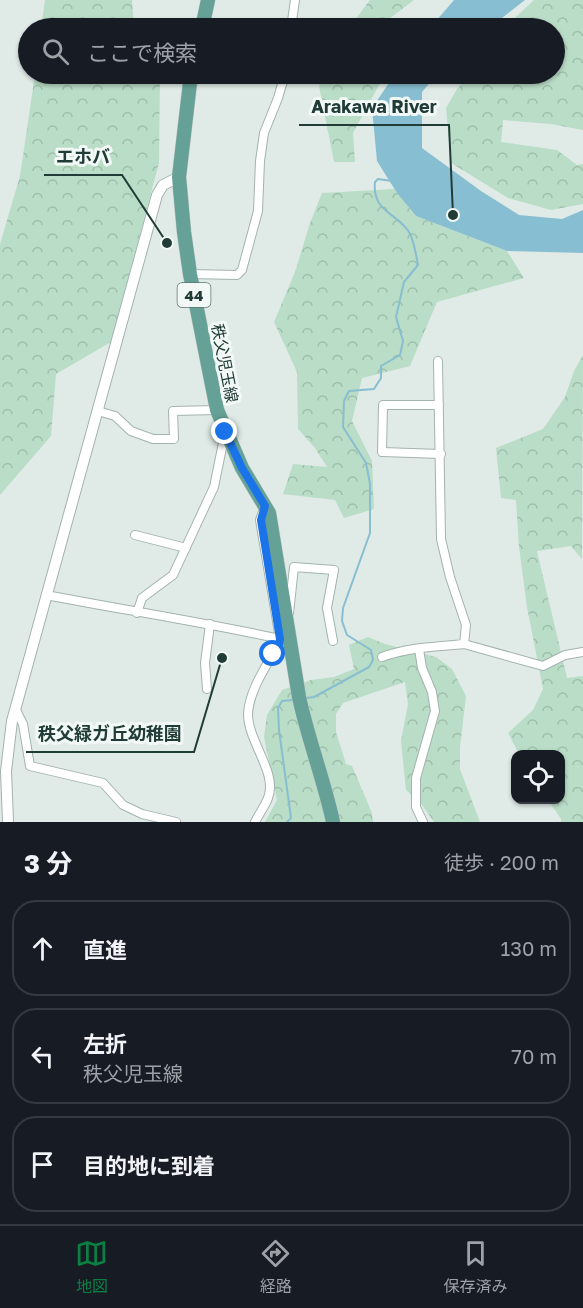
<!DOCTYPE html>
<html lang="ja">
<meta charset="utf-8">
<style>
:root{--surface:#171b24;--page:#20242c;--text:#f1f3f6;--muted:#9ea1a6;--line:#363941;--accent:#0b8043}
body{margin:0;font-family:"Golos Text","Noto Sans JP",sans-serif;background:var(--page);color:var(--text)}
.controls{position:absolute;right:18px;bottom:18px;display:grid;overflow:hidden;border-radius:12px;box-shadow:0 2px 4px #0004}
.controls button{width:54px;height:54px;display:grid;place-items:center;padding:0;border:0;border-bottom:2px solid var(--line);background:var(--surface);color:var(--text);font:30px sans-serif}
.stop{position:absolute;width:18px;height:18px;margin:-14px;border:4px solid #1a73e8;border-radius:50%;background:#fff}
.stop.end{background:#1a73e8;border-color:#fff;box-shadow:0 2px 6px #0008}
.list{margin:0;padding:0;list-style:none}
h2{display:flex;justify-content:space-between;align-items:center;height:78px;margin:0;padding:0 24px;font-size:26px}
h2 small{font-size:20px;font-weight:400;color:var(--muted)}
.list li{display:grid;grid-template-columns:39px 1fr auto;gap:18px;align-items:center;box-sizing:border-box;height:96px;margin:0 12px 12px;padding:0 12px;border:2px solid var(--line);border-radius:24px}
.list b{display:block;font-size:22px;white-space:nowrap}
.list p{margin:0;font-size:20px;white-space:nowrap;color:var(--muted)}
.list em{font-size:20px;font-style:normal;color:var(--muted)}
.icon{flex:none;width:33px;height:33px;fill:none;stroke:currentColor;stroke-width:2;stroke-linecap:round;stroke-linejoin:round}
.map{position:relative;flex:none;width:583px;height:822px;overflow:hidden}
.search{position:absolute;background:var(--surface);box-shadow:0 2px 4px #0004;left:18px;right:18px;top:18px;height:66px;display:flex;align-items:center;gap:15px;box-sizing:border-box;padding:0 21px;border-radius:33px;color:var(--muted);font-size:22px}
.sheet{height:402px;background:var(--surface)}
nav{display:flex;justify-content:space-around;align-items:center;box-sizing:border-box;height:84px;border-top:2px solid var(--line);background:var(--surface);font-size:16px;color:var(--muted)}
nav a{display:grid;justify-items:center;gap:3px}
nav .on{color:var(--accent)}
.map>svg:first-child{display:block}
.forest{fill:url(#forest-crowns)}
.water{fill:#88bed1}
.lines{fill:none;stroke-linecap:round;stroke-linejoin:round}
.stream{stroke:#88bed1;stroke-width:2}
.minor-casing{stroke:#a3b3af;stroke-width:10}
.tertiary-casing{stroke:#a3b3af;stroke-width:12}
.primary-casing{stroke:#c1c8c7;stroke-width:15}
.minor{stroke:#fff;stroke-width:8}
.tertiary{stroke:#fff;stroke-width:10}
.primary{stroke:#65a197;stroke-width:14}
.route{stroke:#1a73e8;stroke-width:8}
.labels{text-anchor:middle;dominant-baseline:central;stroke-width:6;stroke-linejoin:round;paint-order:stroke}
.shield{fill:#f1f8f5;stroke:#5f7470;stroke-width:1.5}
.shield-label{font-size:15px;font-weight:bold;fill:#213c37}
.street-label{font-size:16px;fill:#213c37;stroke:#f1f8f5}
.leader{fill:none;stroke:#213c37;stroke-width:2}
.callout-dot{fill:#213c37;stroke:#f1f8f5;stroke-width:2}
.callout-label{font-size:18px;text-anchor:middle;font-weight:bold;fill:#213c37;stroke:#f1f8f5;stroke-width:6;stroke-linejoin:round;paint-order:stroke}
</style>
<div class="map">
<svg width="583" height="822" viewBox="0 0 583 822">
<defs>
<pattern id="forest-crowns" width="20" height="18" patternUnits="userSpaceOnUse" patternTransform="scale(1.5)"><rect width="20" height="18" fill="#b9ddc6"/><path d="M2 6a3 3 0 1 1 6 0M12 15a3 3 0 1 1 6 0" fill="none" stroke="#9fbfab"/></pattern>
</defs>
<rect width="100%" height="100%" fill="#e0ebe7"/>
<!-- forest -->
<path class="forest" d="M 45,0 L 132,0 L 134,28 L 41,28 Z
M 370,0 L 414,0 L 385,22 L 385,28 L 349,28 Z
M 534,0 L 583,0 L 583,130 L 551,124 L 503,120 L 501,142 L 557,150 L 577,165 L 583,164 L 583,204 L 551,210 L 508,198 L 451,163 L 446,108 L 457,89 L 470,74 L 554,74 L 554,28 L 504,28 Z
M 35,74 L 160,74 L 159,163 L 111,342 L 56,374 L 51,436 L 0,495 L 0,244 L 20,176 Z
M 324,74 L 385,74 L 353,133 L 355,162 L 334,162 L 319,86 Z
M 394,189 L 416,216 L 507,251 L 524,278 L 437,302 L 410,366 L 362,378 L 352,421 L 372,461 L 374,509 L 344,518 L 335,500 L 283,494 L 293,464 L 327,467 L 315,448 L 298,429 L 297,372 L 274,322 L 295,272 L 310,223 L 322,193 Z
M 583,355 L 582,559 L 571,546 L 537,551 L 567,678 L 583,676 L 583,822 L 561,822 L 561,819 L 548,800 L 560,800 L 560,754 L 519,754 L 508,733 L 533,710 L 543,689 L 527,607 L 519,547 L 516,500 L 501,498 L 496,448 L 543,429 L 565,397 L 574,371 Z
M 368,637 L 385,644 L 436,657 L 452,669 L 466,696 L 460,747 L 460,769 L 480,822 L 434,822 L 422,805 L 406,790 L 401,741 L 408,704 L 405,682 L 343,703 L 336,714 L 336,732 L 346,764 L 352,766 L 372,813 L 373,822 L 265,822 L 277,800 L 264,737 L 267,715 L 282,690 L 311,680 L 334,677 L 354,669 L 349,645 Z"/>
<!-- water -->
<path class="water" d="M 454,0 L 525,0 L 489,28 L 430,28 Z
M 395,74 L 437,74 L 422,92 L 422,148 L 481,191 L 519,215 L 562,219 L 583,210 L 583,253 L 507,251 L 416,216 L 397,193 L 377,161 L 372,108 Z"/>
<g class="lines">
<!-- stream -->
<path class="stream" d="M 306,698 L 314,697 L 369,667 L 373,660 L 371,650 L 347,635 L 342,621 L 343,608 L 370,533 L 370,484 L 366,463 L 343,427 L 344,401 L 349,391 L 374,389 L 381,378 L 381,366 L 400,355 L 403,341 L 396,317 L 404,282 L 418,265 C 416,255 414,240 409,232 C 396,212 372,212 375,182 L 378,179 L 392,181
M 287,822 L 291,818 L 279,730 L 278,708 L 282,701 L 292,700"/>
<!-- minor casing -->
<g class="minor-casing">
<path id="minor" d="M 291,28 L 295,0
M 190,274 L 237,275 L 242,270 L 258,211 L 260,161 L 264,133 L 278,98 L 285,74
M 439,405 L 383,405 L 382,452 L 441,454
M 98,411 L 115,416 L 131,431 L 153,439 L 174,439 L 173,411 L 217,410
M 135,535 L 186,548
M 46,595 C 124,610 203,622 280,639
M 137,613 L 142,598 L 173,575 L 214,487 L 225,433
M 289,613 L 294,567 L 334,570 L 327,608 L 333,641
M 464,644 L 543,666 L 565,655 L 583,652
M 419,649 L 422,668 L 432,692 L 435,711 L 416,778 L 416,807 L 423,822
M 382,657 C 408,647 437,647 464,644 L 466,625 L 450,577 L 441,539 L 438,361
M 207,689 L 205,663 L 210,624
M 15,708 L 23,724 L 30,766 L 103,783 L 123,805 L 142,814 L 176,822
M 255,822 C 259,814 265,806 268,798 C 278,773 248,742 248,714 C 249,695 260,676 270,659 C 274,652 279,647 280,639 L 260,520 L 265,506"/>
</g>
<!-- tertiary casing -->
<g class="tertiary-casing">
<path id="tertiary" d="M 8,822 L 6,771 L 12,721 L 157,195 L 163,185 L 179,177"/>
</g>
<!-- primary casing -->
<g class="primary-casing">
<path id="primary" d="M 202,28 L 208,0
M 191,74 L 179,177 L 184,232 L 190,274 L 217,410 L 242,468 L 269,513 L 299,697 C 308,739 324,780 333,822"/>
</g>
<!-- minor -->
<use href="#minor" class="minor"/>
<!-- tertiary -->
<use href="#tertiary" class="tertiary"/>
<!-- primary -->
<use href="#primary" class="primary"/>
</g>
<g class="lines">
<!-- route -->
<path class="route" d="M 225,432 L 242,468 L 265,506 L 261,520 L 280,639 L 279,646 L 273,654"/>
</g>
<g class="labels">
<!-- shield labels -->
<rect class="shield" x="177.5" y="283" width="33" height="24" rx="4.5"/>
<g class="shield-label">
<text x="194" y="295">44</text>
</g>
<!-- street labels -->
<g class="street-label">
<text transform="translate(225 363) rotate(79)">秩父児玉線</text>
</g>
</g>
<!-- callouts -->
<path class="leader" d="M453 215L449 125H299M167 243L122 175H44M222 658L194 752H26"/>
<g class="callout-dot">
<circle cx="453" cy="215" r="6"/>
<circle cx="167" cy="243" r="6"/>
<circle cx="222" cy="658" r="6"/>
</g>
<g class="callout-label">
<text x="374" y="113">Arakawa River</text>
<text x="83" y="163">エホバ</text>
<text x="110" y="740">秩父緑ガ丘幼稚園</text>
</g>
</svg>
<div class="controls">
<button><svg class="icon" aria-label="locate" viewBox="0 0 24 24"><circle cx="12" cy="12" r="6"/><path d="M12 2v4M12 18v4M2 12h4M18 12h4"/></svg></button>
</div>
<div class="stop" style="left:273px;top:654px"></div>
<div class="stop end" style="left:225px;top:432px"></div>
<div class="search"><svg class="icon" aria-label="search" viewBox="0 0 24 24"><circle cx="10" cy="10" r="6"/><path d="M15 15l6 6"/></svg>ここで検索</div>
</div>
<section class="sheet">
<h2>3 分<small>徒歩 · 200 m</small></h2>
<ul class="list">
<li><svg class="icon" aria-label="ahead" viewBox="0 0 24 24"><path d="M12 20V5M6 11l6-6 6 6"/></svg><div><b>直進</b></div><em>130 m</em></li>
<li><svg class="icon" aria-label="left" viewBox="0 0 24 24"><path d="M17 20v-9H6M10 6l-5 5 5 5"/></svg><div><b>左折</b><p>秩父児玉線</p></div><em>70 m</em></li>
<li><svg class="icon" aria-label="arrive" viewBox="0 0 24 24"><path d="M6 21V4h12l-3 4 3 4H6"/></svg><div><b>目的地に到着</b></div></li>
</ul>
</section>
<nav>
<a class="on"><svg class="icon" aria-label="map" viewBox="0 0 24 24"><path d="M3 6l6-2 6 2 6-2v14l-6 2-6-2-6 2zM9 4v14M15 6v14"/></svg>地図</a>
<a><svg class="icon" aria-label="directions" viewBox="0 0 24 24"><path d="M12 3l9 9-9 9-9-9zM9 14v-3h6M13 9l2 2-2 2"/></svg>経路</a>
<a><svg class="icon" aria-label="saved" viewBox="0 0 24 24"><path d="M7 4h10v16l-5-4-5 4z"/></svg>保存済み</a>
</nav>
